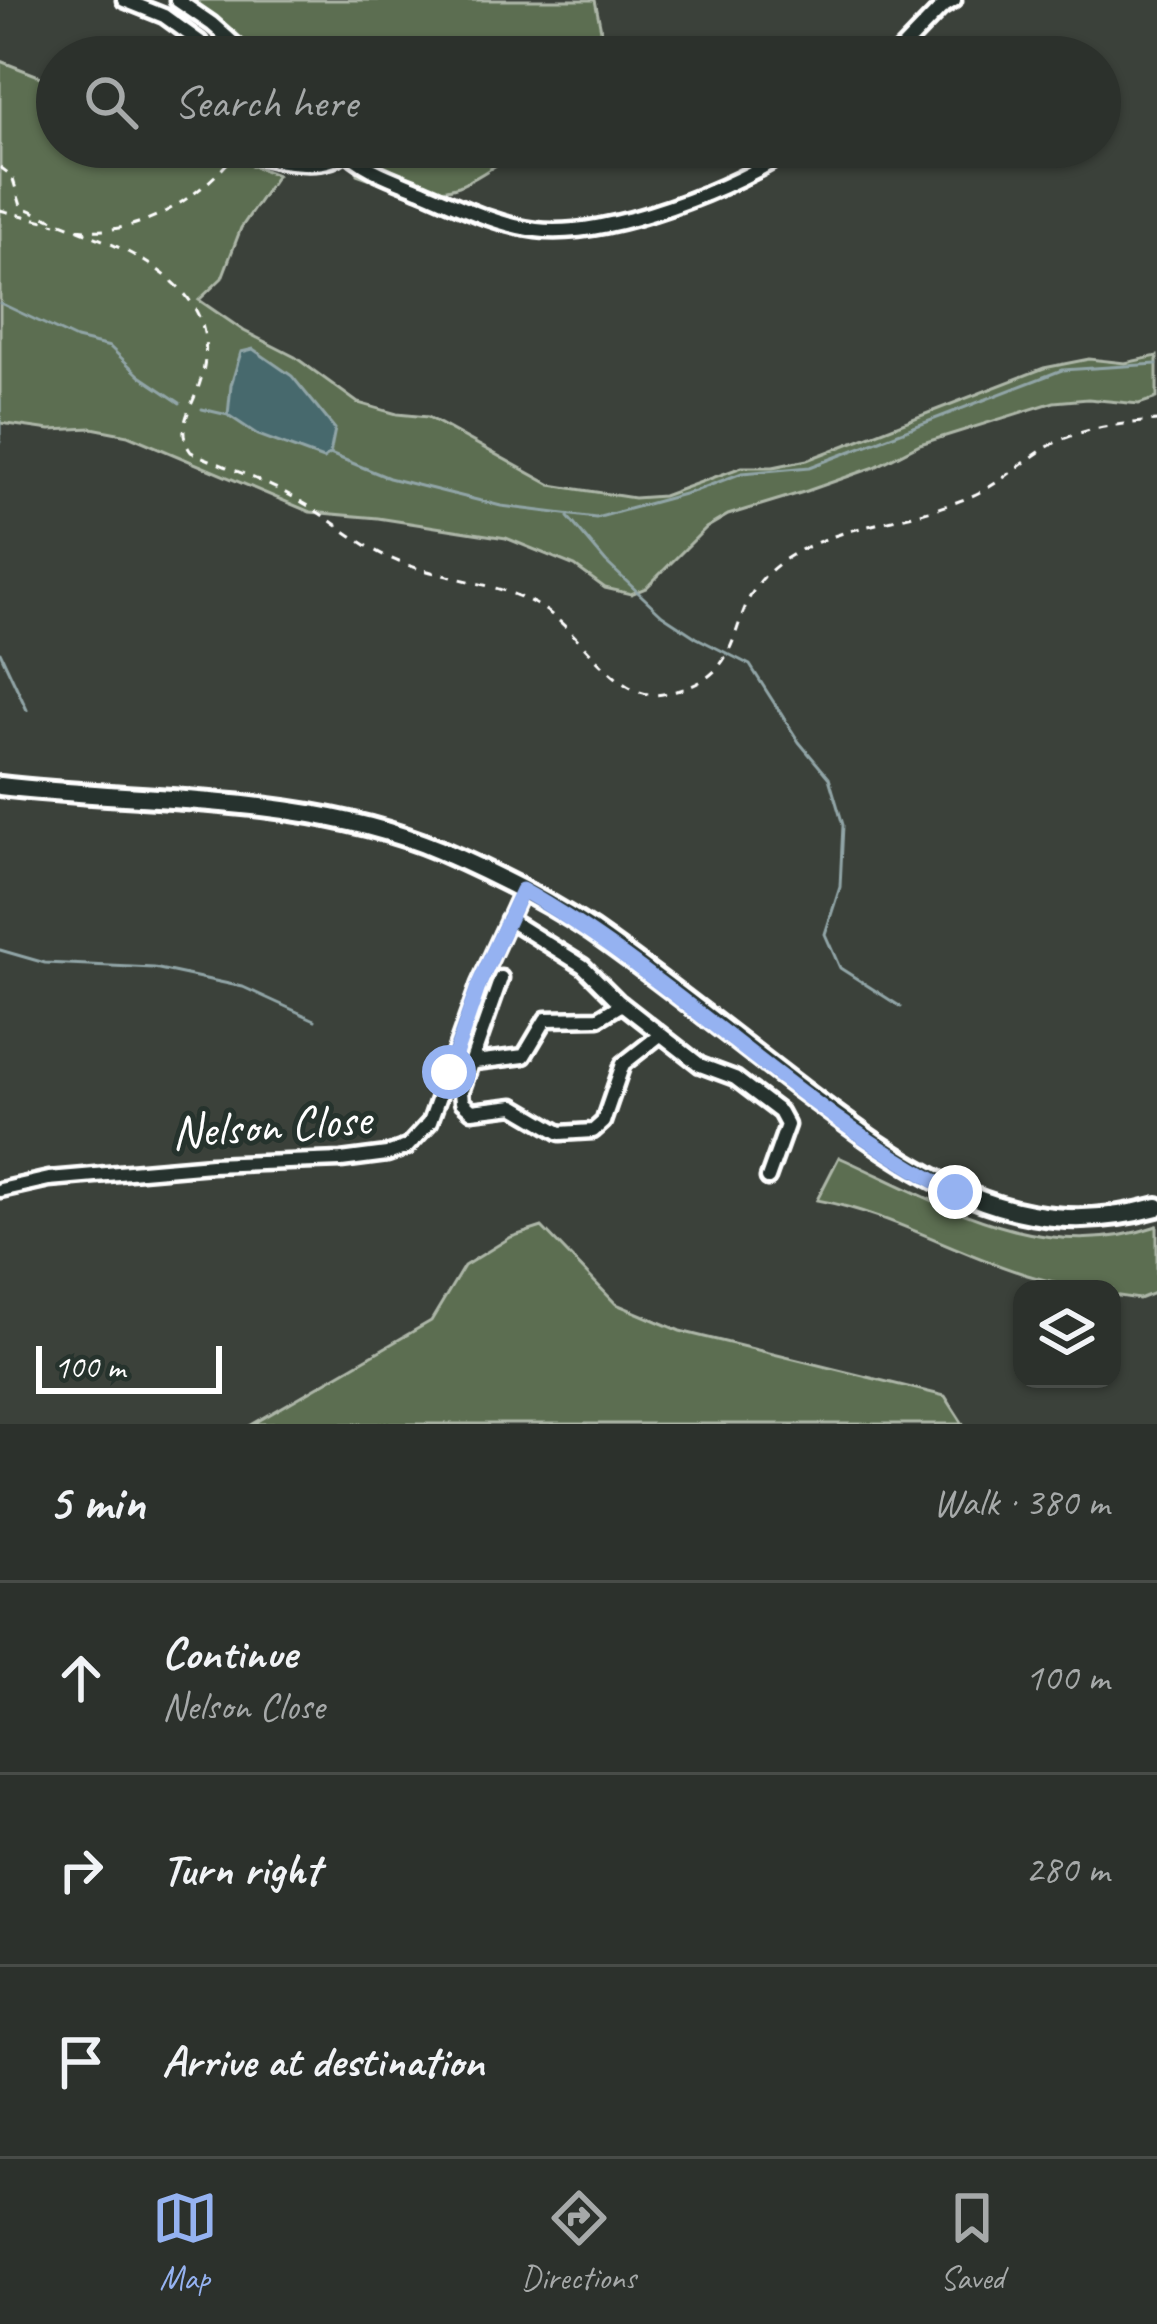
<!DOCTYPE html>
<meta charset="utf-8">
<style>
:root{--surface:#2c312c;--page:#343934;--text:#f1f3f6;--muted:#a6a9a9;--line:#484c48;--accent:#95b2f1}
body{margin:0;font-family:Caveat,sans-serif;background:var(--page);color:var(--text)}
.controls{position:absolute;right:36px;bottom:36px;display:grid;overflow:hidden;border-radius:24px;box-shadow:0 3px 9px #0004}
.controls button{width:108px;height:108px;display:grid;place-items:center;padding:0;border:0;border-bottom:3px solid var(--line);background:var(--surface);color:var(--text);font:60px sans-serif}
.scale{position:absolute;left:36px;bottom:30px;width:186px;box-sizing:border-box;padding-left:12px;border:6px solid #fff;border-top:0;font-size:33px;line-height:42px;white-space:nowrap;color:#fff;-webkit-text-stroke:9px #26332d;paint-order:stroke}
.stop{position:absolute;width:36px;height:36px;margin:-27px;border:9px solid #95b2f1;border-radius:50%;background:#fff}
.stop.end{background:#95b2f1;border-color:#fff;box-shadow:0 3px 12px #0008}
.list{margin:0;padding:0;list-style:none}
h2{display:flex;justify-content:space-between;align-items:center;height:156px;margin:0;padding:0 48px;font-size:51px}
h2 small{font-size:39px;font-weight:400;color:var(--muted)}
.list li{display:grid;grid-template-columns:78px 1fr auto;gap:36px;align-items:center;box-sizing:border-box;height:192px;padding:0 48px;border-top:3px solid var(--line)}
.list b{display:block;font-size:45px;white-space:nowrap}
.list p{margin:0;font-size:39px;white-space:nowrap;color:var(--muted)}
.list em{font-size:39px;font-style:normal;color:var(--muted)}
.icon{flex:none;width:66px;height:66px;fill:none;stroke:currentColor;stroke-width:2;stroke-linecap:round;stroke-linejoin:round}
.map{position:relative;flex:none;width:1157px;height:1424px;overflow:hidden}
.search{position:absolute;background:var(--surface);box-shadow:0 3px 9px #0004;left:36px;right:36px;top:36px;height:132px;display:flex;align-items:center;gap:30px;box-sizing:border-box;padding:0 42px;border-radius:66px;color:var(--muted);font-size:45px}
.sheet{height:732px;background:var(--surface)}
nav{display:flex;justify-content:space-around;align-items:center;box-sizing:border-box;height:168px;border-top:3px solid var(--line);background:var(--surface);font-size:33px;color:var(--muted)}
nav a{display:grid;justify-items:center;gap:6px}
nav .on{color:var(--accent)}
.map>svg:first-child{display:block}
.green{fill:#5b6e51;stroke:#adb6a8;stroke-width:3}
.water{fill:#47696d;stroke:#91a5a7;stroke-width:3}
.lines{fill:none;stroke-linecap:round;stroke-linejoin:round}
.stream{stroke:#91a5a7;stroke-width:3}
.minor-casing{stroke:#fff;stroke-width:21}
.secondary-casing{stroke:#fff;stroke-width:26}
.path{stroke:#fff;stroke-width:3;stroke-dasharray:9 9;stroke-linecap:butt}
.minor{stroke:#26332d;stroke-width:12}
.secondary{stroke:#26332d;stroke-width:16}
.route{stroke:#95b2f1;stroke-width:15}
.labels{text-anchor:middle;dominant-baseline:central;stroke-width:10;stroke-linejoin:round;paint-order:stroke}
.street-label{font-size:48px;fill:#fff;stroke:#26332d}
</style>
<div class="map">
<svg width="1157" height="1424" viewBox="0 0 1157 1424">
<rect width="100%" height="100%" fill="#3b413a"/>
<filter id="ink" filterUnits="userSpaceOnUse"><feTurbulence type="fractalNoise" baseFrequency=".00833" numOctaves="2"/><feDisplacementMap in="SourceGraphic" scale="24" xChannelSelector="R" yChannelSelector="G"/><feConvolveMatrix kernelMatrix="1 2 1 2 8 2 1 2 1" color-interpolation-filters="sRGB"/></filter>
<g filter="url(#ink)">
<!-- green -->
<path class="green" d="M 183,0 L 595,0 L 602,35 L 601,57 L 256,57 L 217,22 Z
M 0,61 L 57,83 L 57,147 L 203,147 L 277,175 L 241,228 L 222,278 L 199,300 L 244,331 L 295,357 L 358,403 L 397,414 L 428,417 L 551,485 L 634,498 L 663,496 L 742,467 L 773,467 L 807,460 L 1044,368 L 1089,359 L 1125,363 L 1157,356 L 1157,398 L 1139,404 L 1088,399 L 1054,402 L 920,444 L 875,467 L 807,491 L 728,515 L 706,528 L 646,588 L 631,594 L 605,588 L 575,566 L 506,538 L 378,518 L 310,512 L 128,435 L 92,428 L 50,430 L 0,423 Z
M 351,147 L 524,147 C 504,159 481,177 459,186 C 427,197 386,185 357,174 L 357,154 Z
M 839,1157 C 942,1204 1042,1266 1157,1226 L 1157,1292 L 1139,1299 L 1112,1295 L 1112,1289 C 1008,1289 918,1218 817,1200 Z
M 542,1227 L 616,1304 L 680,1331 L 945,1396 L 963,1424 L 253,1424 L 431,1321 L 464,1266 L 511,1237 Z"/>
<!-- water -->
<path class="water" d="M 253,349 L 292,376 L 335,429 L 330,454 L 323,459 L 258,435 L 228,415 L 231,385 L 241,352 Z"/>
<g class="lines">
<!-- stream -->
<path class="stream" d="M 0,303 L 76,339 L 110,347 L 140,376 L 180,403
M 0,399 L 0,442
M 202,409 L 228,415
M 330,454 L 389,478 L 501,506 L 596,518 L 695,491 L 742,473 L 810,467 L 1062,370 L 1157,364
M 568,517 L 606,562 L 662,615 L 697,638 L 750,665 L 799,742 L 829,778 L 843,825 L 840,887 L 825,934 L 840,968 L 901,1007
M 0,652 L 27,710
M 0,950 L 45,963 L 154,968 L 243,987 L 315,1020"/>
<!-- minor casing -->
<g class="minor-casing">
<path id="minor" d="M 124,0 L 164,16 L 200,42
M 177,0 L 212,24 L 249,57
M 894,57 L 941,8 L 954,0
M 231,147 C 256,158 327,175 345,151
M 343,147 C 361,169 396,180 423,191 C 459,206 496,225 536,230 C 607,239 737,188 795,147
M 508,919 L 583,966 L 618,1001 L 700,1065 L 735,1078 L 780,1112 L 787,1125 L 768,1178
M 501,978 L 461,1092 L 462,1102 L 472,1111 L 514,1106 L 560,1133 L 593,1131 L 603,1122 L 623,1064 L 660,1035
M 475,1062 L 524,1056 L 546,1019 L 599,1018 L 622,1004
M 0,1190 L 49,1179 L 211,1165 L 341,1160 L 387,1154 L 407,1147 L 430,1122 L 479,984 L 522,890"/>
</g>
<!-- secondary casing -->
<g class="secondary-casing">
<path id="secondary" d="M 0,786 C 145,803 303,793 439,850 C 492,873 544,899 592,931 C 664,981 732,1037 802,1090 C 913,1173 1012,1247 1157,1207"/>
</g>
<!-- path -->
<path class="path" d="M 0,167 L 12,176 L 21,206 C 99,242 242,274 197,391 C 188,414 176,431 191,452 C 230,469 271,483 307,505 C 337,524 365,549 399,562 C 446,580 503,582 545,610 C 578,631 612,690 649,694 C 659,696 667,693 676,691 C 748,673 726,614 766,575 C 822,520 916,526 984,490 C 1012,475 1038,448 1068,437 C 1096,426 1128,423 1157,421
M 0,210 L 56,224
M 77,229 C 135,238 195,201 231,159"/>
<!-- minor -->
<use href="#minor" class="minor"/>
<!-- secondary -->
<use href="#secondary" class="secondary"/>
</g>
</g>
<g class="lines" filter="url(#ink)">
<!-- route -->
<path class="route" d="M 449,1072 L 479,984 L 522,890 C 675,977 799,1111 955,1192"/>
</g>
<g class="labels">
<!-- street labels -->
<g class="street-label">
<text transform="translate(271 1125) rotate(-4)">Nelson Close</text>
</g>
</g>
</svg>
<div class="controls">
<button><svg class="icon" aria-label="layers" viewBox="0 0 24 24"><path d="M12 4l9 5-9 5-9-5zM3 14l9 5 9-5"/></svg></button>
</div>
<div class="scale">100 m</div>
<div class="stop" style="left:449px;top:1072px"></div>
<div class="stop end" style="left:955px;top:1192px"></div>
<div class="search"><svg class="icon" aria-label="search" viewBox="0 0 24 24"><circle cx="10" cy="10" r="6"/><path d="M15 15l6 6"/></svg>Search here</div>
</div>
<section class="sheet">
<h2>5 min<small>Walk · 380 m</small></h2>
<ul class="list">
<li><svg class="icon" aria-label="ahead" viewBox="0 0 24 24"><path d="M12 20V5M6 11l6-6 6 6"/></svg><div><b>Continue</b><p>Nelson Close</p></div><em>100 m</em></li>
<li><svg class="icon" aria-label="right" viewBox="0 0 24 24"><path d="M7 20v-9h11M14 6l5 5-5 5"/></svg><div><b>Turn right</b></div><em>280 m</em></li>
<li><svg class="icon" aria-label="arrive" viewBox="0 0 24 24"><path d="M6 21V4h12l-3 4 3 4H6"/></svg><div><b>Arrive at destination</b></div></li>
</ul>
</section>
<nav>
<a class="on"><svg class="icon" aria-label="map" viewBox="0 0 24 24"><path d="M3 6l6-2 6 2 6-2v14l-6 2-6-2-6 2zM9 4v14M15 6v14"/></svg>Map</a>
<a><svg class="icon" aria-label="directions" viewBox="0 0 24 24"><path d="M12 3l9 9-9 9-9-9zM9 14v-3h6M13 9l2 2-2 2"/></svg>Directions</a>
<a><svg class="icon" aria-label="saved" viewBox="0 0 24 24"><path d="M7 4h10v16l-5-4-5 4z"/></svg>Saved</a>
</nav>
